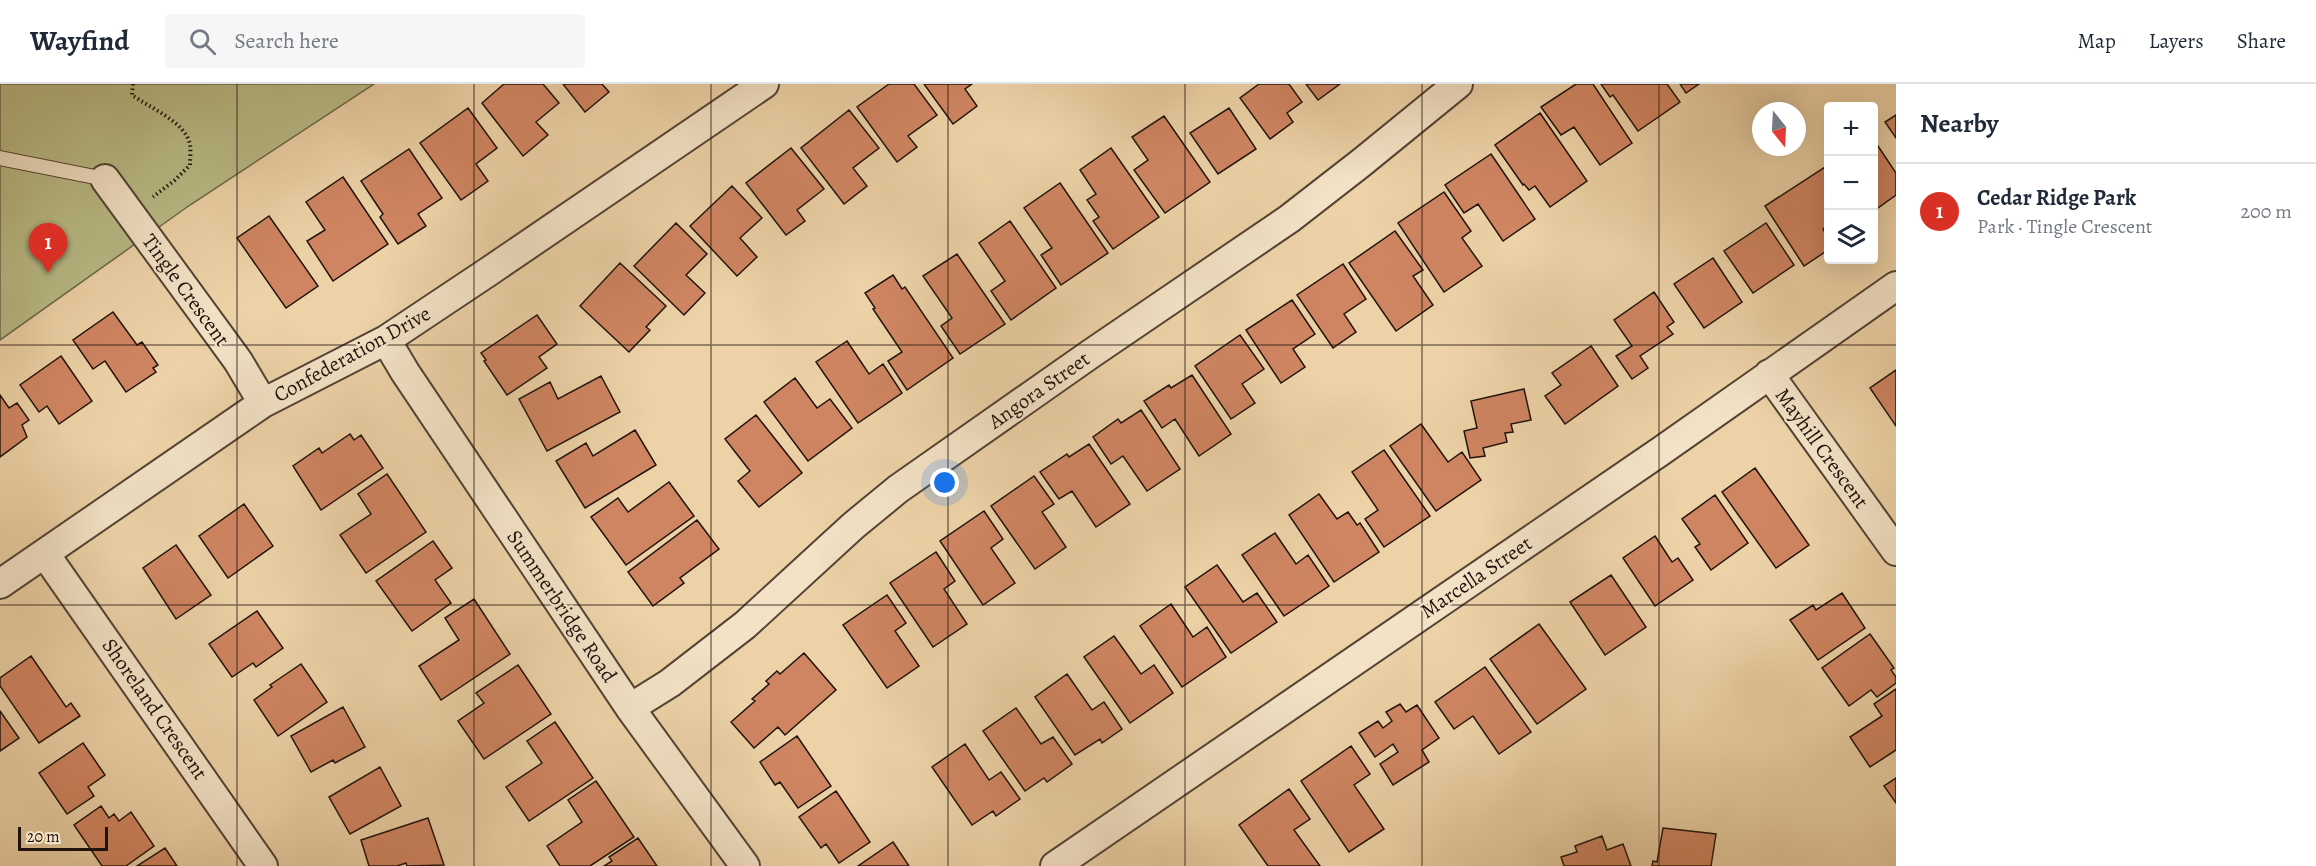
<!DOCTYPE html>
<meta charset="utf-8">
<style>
:root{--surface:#fff;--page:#f6f6f7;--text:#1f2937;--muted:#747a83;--line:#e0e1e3;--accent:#d93025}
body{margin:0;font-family:Alegreya,serif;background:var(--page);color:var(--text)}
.controls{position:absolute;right:18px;top:18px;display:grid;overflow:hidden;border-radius:6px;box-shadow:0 6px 24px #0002}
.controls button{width:54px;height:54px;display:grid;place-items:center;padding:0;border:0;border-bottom:2px solid var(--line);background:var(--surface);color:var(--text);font:30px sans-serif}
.compass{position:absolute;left:1752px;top:18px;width:54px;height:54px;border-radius:50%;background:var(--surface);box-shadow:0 6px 24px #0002;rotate:162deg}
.scale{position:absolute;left:18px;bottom:15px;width:90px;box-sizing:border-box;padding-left:6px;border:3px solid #20130d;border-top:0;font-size:16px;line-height:21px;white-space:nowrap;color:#20130d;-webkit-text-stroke:4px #f3e2c6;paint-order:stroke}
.you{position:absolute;left:945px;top:399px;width:21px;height:21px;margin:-15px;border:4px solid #fff;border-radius:50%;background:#1a73e8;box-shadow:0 0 0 9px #1a73e833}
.badge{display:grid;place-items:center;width:39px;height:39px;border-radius:50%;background:var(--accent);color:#fff;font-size:20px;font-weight:700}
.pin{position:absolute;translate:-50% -50px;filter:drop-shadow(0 2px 3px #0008)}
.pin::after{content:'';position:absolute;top:32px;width:21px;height:18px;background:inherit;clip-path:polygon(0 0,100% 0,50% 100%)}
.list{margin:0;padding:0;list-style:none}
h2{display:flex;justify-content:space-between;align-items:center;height:78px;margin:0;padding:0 24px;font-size:26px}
h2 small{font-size:20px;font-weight:400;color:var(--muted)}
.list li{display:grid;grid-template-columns:39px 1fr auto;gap:18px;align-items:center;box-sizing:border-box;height:96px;padding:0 24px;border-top:2px solid var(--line)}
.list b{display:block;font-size:22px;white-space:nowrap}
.list p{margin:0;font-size:20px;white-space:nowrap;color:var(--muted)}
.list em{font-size:20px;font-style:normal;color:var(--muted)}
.icon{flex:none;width:33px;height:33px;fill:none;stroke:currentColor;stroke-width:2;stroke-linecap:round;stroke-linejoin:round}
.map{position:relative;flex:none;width:1896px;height:782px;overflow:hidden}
header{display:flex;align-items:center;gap:36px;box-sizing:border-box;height:84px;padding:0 30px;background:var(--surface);border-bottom:2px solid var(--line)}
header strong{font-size:28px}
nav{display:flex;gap:33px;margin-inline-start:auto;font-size:21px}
.search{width:420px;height:54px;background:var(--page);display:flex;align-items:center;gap:15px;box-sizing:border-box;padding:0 21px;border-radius:6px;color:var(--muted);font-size:22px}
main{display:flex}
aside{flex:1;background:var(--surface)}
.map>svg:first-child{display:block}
.green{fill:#b9bb86;stroke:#6c674a;stroke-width:1.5}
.building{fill:#d08562;stroke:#20130d;stroke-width:1.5}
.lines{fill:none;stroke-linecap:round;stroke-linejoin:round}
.lane-casing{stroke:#534334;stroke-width:16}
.street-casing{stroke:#534334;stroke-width:32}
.path{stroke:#20130d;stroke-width:4;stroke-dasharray:1.5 3;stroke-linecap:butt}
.lane{stroke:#f3e2c6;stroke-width:14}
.street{stroke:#f3e2c6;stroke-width:28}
.grid{fill:none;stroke:#20130d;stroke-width:1.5;stroke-opacity:0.55}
.labels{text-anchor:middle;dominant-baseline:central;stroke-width:4.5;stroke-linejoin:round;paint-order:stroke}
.street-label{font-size:21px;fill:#20130d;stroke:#f3e2c6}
</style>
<header>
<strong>Wayfind</strong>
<div class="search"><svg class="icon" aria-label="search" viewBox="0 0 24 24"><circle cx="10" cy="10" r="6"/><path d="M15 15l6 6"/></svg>Search here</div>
<nav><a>Map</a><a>Layers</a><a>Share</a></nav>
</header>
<main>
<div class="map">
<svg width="1896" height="782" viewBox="0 0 1896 782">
<rect width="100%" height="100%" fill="#edd2a7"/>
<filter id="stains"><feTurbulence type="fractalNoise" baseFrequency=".00333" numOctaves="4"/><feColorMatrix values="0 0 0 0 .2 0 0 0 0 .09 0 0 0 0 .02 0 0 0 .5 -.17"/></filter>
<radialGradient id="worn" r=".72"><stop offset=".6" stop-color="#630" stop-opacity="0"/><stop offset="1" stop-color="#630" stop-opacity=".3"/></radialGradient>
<!-- green -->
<path class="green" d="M 0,0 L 374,0 L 190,121 L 0,256 Z"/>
<!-- building -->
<path class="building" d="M 504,0 L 543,0 L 559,19 L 536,38 L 548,51 L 523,72 L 482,19 Z
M 563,0 L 602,0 L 609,8 L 585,28 Z
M 889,0 L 914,0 L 937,31 L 908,52 L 917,63 L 897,78 L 857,23 Z
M 924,0 L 972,0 L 965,5 L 977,22 L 953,40 Z
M 1259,0 L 1289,0 L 1302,18 L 1287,29 L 1293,38 L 1270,55 L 1240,14 Z
M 1306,0 L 1340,0 L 1318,16 Z
M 1576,0 L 1593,0 L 1632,59 L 1600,81 L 1574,43 L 1561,51 L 1541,23 Z
M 1601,0 L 1667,0 L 1680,18 L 1638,47 L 1613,11 L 1610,13 Z
M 1680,0 L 1699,0 L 1686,9 Z
M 468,24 L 497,64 L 476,80 L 488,97 L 461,116 L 420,59 Z
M 1229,24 L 1256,65 L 1218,90 L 1190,49 Z
M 849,26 L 879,64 L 853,84 L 867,102 L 844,120 L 801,64 Z
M 1540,29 L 1587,97 L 1550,123 L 1535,102 L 1529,106 L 1524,100 L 1523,101 L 1495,61 Z
M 1896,31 L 1896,54 L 1885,38 Z
M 1164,32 L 1210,98 L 1165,129 L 1134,86 L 1148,76 L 1132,53 Z
M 1874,56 L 1896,89 L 1896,111 L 1875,126 Z
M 791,64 L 824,105 L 797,126 L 805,137 L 786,151 L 746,99 Z
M 1111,64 L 1159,133 L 1113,165 L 1093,137 L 1099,133 L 1087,116 L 1096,110 L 1080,86 Z
M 409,65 L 442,114 L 418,130 L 426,142 L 398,160 L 380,133 L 383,130 L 361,97 Z
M 1491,70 L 1535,135 L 1503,157 L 1478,120 L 1464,129 L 1445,101 Z
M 1825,83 L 1828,89 L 1828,141 L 1823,145 L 1828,154 L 1828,166 L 1804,182 L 1765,122 Z
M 343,93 L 388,160 L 333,197 L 307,157 L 325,146 L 306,118 Z
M 1060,99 L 1108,169 L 1061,201 L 1041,171 L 1052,164 L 1024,124 Z
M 732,102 L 762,134 L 740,154 L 757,173 L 737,192 L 690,142 Z
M 1444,108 L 1471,147 L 1462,154 L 1482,182 L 1444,208 L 1398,139 Z
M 269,132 L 318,202 L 286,224 L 237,154 Z
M 1010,137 L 1056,204 L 1011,236 L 991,207 L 1005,197 L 979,159 Z
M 676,139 L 707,170 L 686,191 L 705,209 L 684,231 L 634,182 Z
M 1766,139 L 1794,181 L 1753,209 L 1724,167 Z
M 1395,147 L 1423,186 L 1413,192 L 1433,221 L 1396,247 L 1349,179 Z
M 957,170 L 1005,240 L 960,270 L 941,242 L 952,234 L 923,192 Z
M 1713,174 L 1742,218 L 1704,244 L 1674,200 Z
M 620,179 L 666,222 L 646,243 L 650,246 L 629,268 L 580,222 Z
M 1343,180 L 1366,215 L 1344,230 L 1356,248 L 1333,264 L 1297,211 Z
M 893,191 L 902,205 L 905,203 L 953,274 L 907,306 L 888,277 L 902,268 L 873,225 L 875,224 L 865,209 Z
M 1654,208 L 1674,238 L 1667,243 L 1673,250 L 1640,272 L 1648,284 L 1632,295 L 1616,272 L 1632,262 L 1614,236 Z
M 1292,216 L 1315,250 L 1293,265 L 1305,283 L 1281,299 L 1246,246 Z
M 113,228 L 137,261 L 142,258 L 158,281 L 153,284 L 156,288 L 126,308 L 105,277 L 93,285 L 73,256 Z
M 537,231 L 557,260 L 539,273 L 547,284 L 507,311 L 484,277 L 486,276 L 481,269 Z
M 1240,251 L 1264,285 L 1242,300 L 1255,319 L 1231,335 L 1195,282 Z
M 847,257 L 869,290 L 883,280 L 902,309 L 858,339 L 816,278 Z
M 1591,262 L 1618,302 L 1565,340 L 1545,312 L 1561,301 L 1552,289 Z
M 61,272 L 92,317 L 59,340 L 47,322 L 39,328 L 20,301 Z
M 1896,286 L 1896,342 L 1870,304 Z
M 1192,291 L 1231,350 L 1199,372 L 1175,335 L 1162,344 L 1144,317 L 1169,301 L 1171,304 Z
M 601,292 L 620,328 L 547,367 L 519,315 L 550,298 L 558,315 Z
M 795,294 L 817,324 L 830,315 L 852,344 L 808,377 L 764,318 Z
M 1524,305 L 1531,336 L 1511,340 L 1513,348 L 1505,349 L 1507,358 L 1483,364 L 1485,372 L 1470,374 L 1464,347 L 1477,344 L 1471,317 Z
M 0,311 L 9,324 L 17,319 L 29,336 L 22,341 L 27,353 L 0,373 Z
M 1141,326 L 1180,385 L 1147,407 L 1123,372 L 1111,380 L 1093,353 L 1118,335 L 1121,339 Z
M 756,331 L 802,389 L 759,423 L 738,397 L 750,387 L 725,355 Z
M 1421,340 L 1448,378 L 1462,368 L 1481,396 L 1436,427 L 1390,362 Z
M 635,346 L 656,381 L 585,424 L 556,377 L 586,359 L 593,372 Z
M 350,350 L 354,356 L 361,351 L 383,384 L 321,426 L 293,382 L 319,364 L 322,369 Z
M 1089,360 L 1130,420 L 1096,443 L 1072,407 L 1059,415 L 1040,388 L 1067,370 L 1069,373 Z
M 1384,366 L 1430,432 L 1384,463 L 1365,435 L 1378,426 L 1352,388 Z
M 1755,384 L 1809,461 L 1776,484 L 1722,408 Z
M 387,390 L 426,448 L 366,489 L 340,451 L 371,430 L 358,410 Z
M 1034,392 L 1054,420 L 1042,428 L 1066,463 L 1035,485 L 991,422 Z
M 669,398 L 694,432 L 626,481 L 591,433 L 618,414 L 628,428 Z
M 1319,410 L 1337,435 L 1348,428 L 1357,441 L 1360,439 L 1379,468 L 1334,498 L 1289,431 Z
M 1715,411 L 1748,459 L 1711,486 L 1695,463 L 1700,460 L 1682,435 Z
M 244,420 L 273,462 L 228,494 L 199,452 Z
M 984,427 L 1003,455 L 991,464 L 1015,499 L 983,521 L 940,457 Z
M 697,436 L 719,465 L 680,494 L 684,499 L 653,522 L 628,488 Z
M 1275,449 L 1296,480 L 1308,471 L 1329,502 L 1284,532 L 1242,471 Z
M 1655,452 L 1672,478 L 1678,474 L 1693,496 L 1655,522 L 1623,474 Z
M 433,457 L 452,484 L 435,496 L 451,519 L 412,547 L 376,497 Z
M 176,461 L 211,511 L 176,535 L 143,484 Z
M 936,468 L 955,497 L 944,505 L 967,540 L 933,563 L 890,499 Z
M 1217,481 L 1243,518 L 1257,509 L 1277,538 L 1231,569 L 1185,503 Z
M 1611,491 L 1646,543 L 1605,571 L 1570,518 Z
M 1842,509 L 1865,544 L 1818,576 L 1790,536 L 1813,521 L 1816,526 Z
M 887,511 L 906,539 L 895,547 L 919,582 L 887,604 L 843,541 Z
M 474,515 L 510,570 L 441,616 L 419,582 L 459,556 L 445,534 Z
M 1171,520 L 1193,553 L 1207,543 L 1226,573 L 1182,603 L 1140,542 Z
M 257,527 L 283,564 L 256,583 L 253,579 L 232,593 L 209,560 Z
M 1539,540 L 1586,605 L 1537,640 L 1490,575 Z
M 1870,550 L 1894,584 L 1891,586 L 1896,593 L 1896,599 L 1877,613 L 1871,606 L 1849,622 L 1822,584 Z
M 1114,552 L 1141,590 L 1154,581 L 1173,609 L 1130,639 L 1084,573 Z
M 804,569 L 836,606 L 785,651 L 778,643 L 754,664 L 731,638 L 755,617 L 752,615 L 769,600 L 766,597 L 777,587 L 780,590 Z
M 31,572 L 66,623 L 71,619 L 80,632 L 39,659 L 0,602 L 0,594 Z
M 301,580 L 327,618 L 278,652 L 254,616 L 272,603 L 270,601 Z
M 518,581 L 551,630 L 484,675 L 458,637 L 484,619 L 476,609 Z
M 1485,583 L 1531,648 L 1499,670 L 1473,632 L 1454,645 L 1435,618 Z
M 1067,590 L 1092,626 L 1104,618 L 1122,645 L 1102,659 L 1100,655 L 1075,671 L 1035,613 Z
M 1896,605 L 1896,666 L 1870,683 L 1850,653 L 1882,632 L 1874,620 Z
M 1400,620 L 1406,628 L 1417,621 L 1439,654 L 1422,666 L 1429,678 L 1393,701 L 1380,680 L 1398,668 L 1393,660 L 1375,673 L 1359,649 L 1378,637 L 1383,644 L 1392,637 L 1386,628 Z
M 343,623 L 365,663 L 335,679 L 333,676 L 311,688 L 291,652 Z
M 1016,624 L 1041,660 L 1053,653 L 1072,680 L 1047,698 L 1044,694 L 1025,707 L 983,647 Z
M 0,627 L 19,654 L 0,667 Z
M 555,638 L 593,694 L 529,737 L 506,703 L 542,679 L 527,657 Z
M 797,652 L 831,702 L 798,724 L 780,698 L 775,701 L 760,678 Z
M 83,659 L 105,691 L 88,703 L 94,712 L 67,730 L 39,689 Z
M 965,660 L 989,696 L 1001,688 L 1020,715 L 996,732 L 993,727 L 972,741 L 932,683 Z
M 1351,662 L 1370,690 L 1354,701 L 1384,745 L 1349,768 L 1301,697 Z
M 380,683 L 401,722 L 350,750 L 329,713 Z
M 1896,694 L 1896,719 L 1884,702 Z
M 596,697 L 634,753 L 590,782 L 560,782 L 547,762 L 582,738 L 568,716 Z
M 1289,705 L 1310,735 L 1294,746 L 1320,782 L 1268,782 L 1239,741 Z
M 836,707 L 870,758 L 839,779 L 826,760 L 821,764 L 799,733 Z
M 101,722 L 109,734 L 114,730 L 119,737 L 131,728 L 154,762 L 126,782 L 102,782 L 74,741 Z
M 428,734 L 444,781 L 407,782 L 406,779 L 397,782 L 369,782 L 361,756 Z
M 1663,744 L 1716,750 L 1711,782 L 1652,782 L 1653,777 L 1657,778 Z
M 1602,752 L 1607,766 L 1623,760 L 1631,782 L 1564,782 L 1561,773 L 1577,768 L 1575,762 Z
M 638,754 L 657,782 L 604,782 L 612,777 L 609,773 Z
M 893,758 L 909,782 L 858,782 Z
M 165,764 L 177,782 L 137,782 Z"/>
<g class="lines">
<!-- lane casing -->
<g class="lane-casing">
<path id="lane" d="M 0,74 L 105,95"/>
</g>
<!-- street casing -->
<g class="street-casing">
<path id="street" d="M 105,95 L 238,277 L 263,319
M 386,256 L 405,288 L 630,624 L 745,782
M 1769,290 L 1896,467
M 45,470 L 263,782
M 0,500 L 263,319 L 386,256 L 488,188 L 764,0
M 630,624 L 670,599 L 745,541 L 853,442 L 898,405 L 1092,269 L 1289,135 L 1361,79 L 1458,0
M 1055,782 L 1661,367 L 1896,202"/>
</g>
<!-- path -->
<path class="path" d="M 133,0 L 132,11 C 150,24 186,38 190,61 C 191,67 190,75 190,81 L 175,96 L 153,113"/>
<!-- lane -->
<use href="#lane" class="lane"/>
<!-- street -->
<use href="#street" class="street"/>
</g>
<!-- grid -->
<path class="grid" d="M 237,0 L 237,782M 474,0 L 474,782M 711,0 L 711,782M 948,0 L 948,782M 1185,0 L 1185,782M 1422,0 L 1422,782M 1659,0 L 1659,782M 0,261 L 1896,261M 0,521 L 1896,521"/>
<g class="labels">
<!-- street labels -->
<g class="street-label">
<text transform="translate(186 206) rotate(54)">Tingle Crescent</text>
<text transform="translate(352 270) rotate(-29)">Confederation Drive</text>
<text transform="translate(1039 306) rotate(-35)">Angora Street</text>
<text transform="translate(1822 364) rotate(54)">Mayhill Crescent</text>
<text transform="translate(1476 493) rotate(-34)">Marcella Street</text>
<text transform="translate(562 522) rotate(56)">Summerbridge Road</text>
<text transform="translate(155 625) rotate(55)">Shoreland Crescent</text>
</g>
</g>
<rect width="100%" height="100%" filter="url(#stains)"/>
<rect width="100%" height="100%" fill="url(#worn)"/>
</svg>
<div class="controls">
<button>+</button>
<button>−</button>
<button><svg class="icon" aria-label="layers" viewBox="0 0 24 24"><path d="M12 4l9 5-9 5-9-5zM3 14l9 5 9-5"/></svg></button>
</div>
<svg class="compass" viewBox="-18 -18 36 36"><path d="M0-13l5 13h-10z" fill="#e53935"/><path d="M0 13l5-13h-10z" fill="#747a83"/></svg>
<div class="scale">20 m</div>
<div class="you"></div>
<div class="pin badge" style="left:48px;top:189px">1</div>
</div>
<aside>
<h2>Nearby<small></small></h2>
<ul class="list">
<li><span class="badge">1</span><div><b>Cedar Ridge Park</b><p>Park · Tingle Crescent</p></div><em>200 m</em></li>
</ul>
</aside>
</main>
